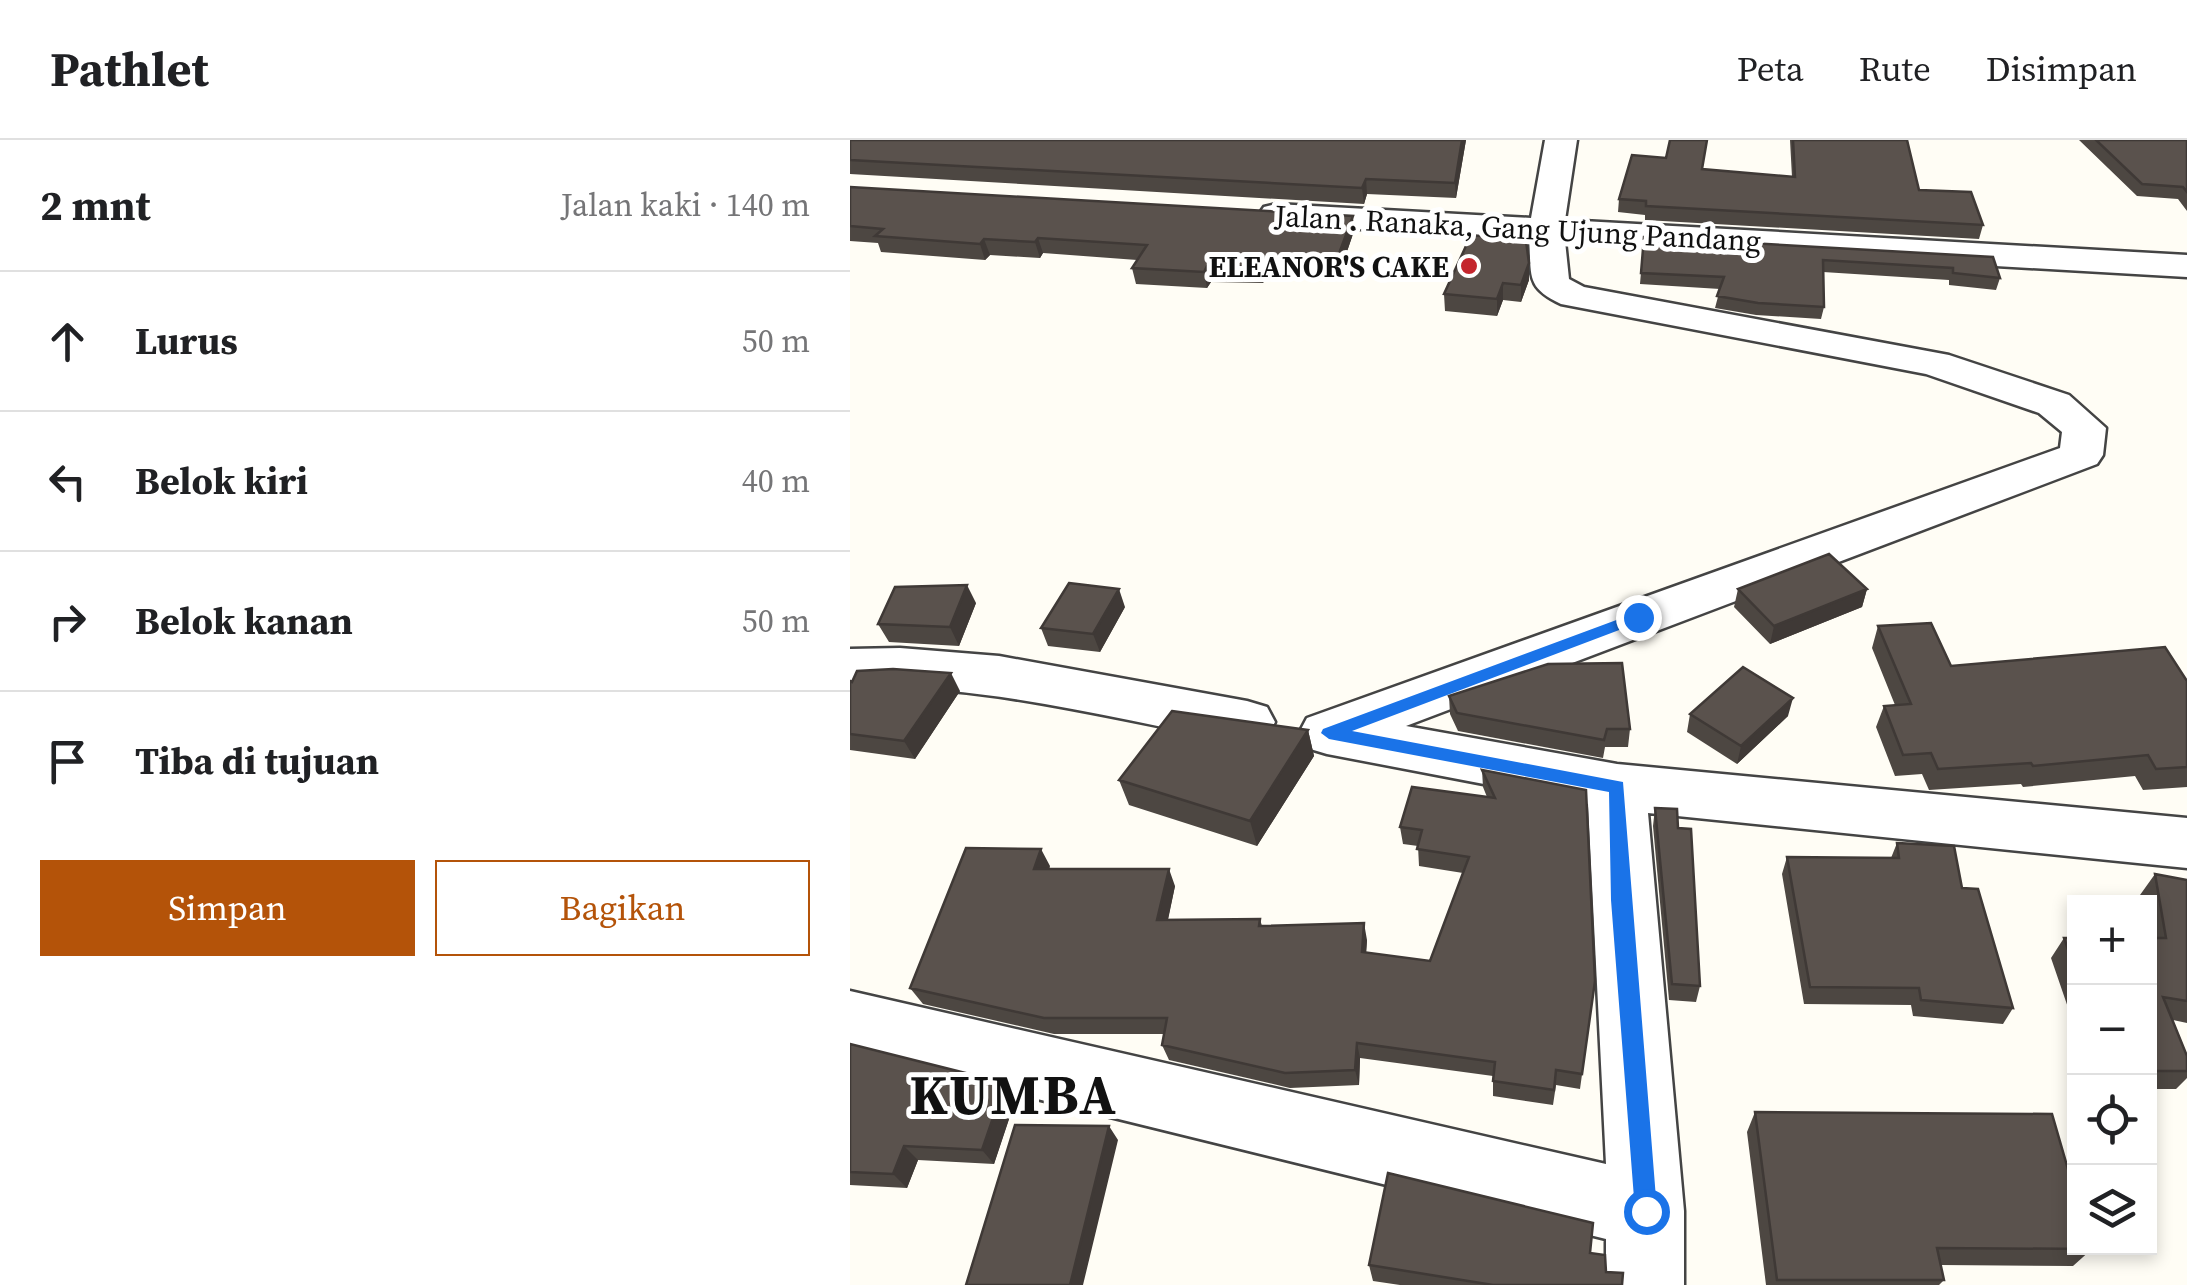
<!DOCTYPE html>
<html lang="id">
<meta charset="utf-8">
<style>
:root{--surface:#fff;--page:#f2f2f2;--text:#202124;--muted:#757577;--line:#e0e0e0;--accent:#b45309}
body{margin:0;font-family:"Source Serif 4",serif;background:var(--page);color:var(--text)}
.controls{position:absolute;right:30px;bottom:30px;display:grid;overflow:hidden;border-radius:0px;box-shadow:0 5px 15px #0003}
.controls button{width:90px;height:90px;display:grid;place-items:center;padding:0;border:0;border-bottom:2px solid var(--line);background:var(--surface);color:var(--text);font:50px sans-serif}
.stop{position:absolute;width:30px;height:30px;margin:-22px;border:8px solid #1a73e8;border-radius:50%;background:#fff}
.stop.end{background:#1a73e8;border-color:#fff;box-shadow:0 2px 10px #0008}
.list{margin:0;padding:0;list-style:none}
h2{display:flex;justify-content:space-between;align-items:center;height:130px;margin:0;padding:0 40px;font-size:42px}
h2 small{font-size:32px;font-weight:400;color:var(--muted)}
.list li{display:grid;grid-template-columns:65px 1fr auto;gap:30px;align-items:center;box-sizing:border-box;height:140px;padding:0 40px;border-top:2px solid var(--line)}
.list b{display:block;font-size:38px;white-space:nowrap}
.list em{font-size:32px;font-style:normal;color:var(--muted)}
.actions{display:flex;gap:20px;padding:30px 40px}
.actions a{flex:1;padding:22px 0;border:2px solid var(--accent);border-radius:0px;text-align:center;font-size:35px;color:var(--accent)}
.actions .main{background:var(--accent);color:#fff}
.icon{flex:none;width:55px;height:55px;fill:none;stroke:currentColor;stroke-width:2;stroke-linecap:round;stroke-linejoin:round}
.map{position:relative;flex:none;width:1337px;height:1145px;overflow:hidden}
header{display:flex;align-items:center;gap:60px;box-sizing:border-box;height:140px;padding:0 50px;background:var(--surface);border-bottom:2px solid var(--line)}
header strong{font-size:48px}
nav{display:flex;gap:55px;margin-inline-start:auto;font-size:35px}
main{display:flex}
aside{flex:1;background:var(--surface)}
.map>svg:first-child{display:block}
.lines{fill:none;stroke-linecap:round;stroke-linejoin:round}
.minor-casing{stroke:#444;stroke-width:5}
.minor{fill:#fff;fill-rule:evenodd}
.wall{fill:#4d4742}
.shaded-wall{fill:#3f3936}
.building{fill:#5a524d;stroke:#3f3936;stroke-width:2.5}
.route{fill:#1a73e8}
.poi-dot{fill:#c4262e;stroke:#fff;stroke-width:4}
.labels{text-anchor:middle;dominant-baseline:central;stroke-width:10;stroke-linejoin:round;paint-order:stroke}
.far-street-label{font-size:30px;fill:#111;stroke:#fff}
.far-poi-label{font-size:30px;font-weight:bold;fill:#111;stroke:#fff;text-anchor:end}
.near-district-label{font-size:55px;font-weight:bold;letter-spacing:2.5px;fill:#111;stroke:#fff}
</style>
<header>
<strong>Pathlet</strong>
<nav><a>Peta</a><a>Rute</a><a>Disimpan</a></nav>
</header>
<main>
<aside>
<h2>2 mnt<small>Jalan kaki · 140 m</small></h2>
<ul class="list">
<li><svg class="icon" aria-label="ahead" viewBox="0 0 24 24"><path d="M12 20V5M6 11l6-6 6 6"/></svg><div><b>Lurus</b></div><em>50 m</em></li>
<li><svg class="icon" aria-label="left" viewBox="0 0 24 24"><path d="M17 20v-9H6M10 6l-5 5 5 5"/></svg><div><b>Belok kiri</b></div><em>40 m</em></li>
<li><svg class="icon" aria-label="right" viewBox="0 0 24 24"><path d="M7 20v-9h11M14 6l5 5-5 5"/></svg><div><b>Belok kanan</b></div><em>50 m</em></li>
<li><svg class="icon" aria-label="arrive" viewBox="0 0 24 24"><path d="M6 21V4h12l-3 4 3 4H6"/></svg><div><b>Tiba di tujuan</b></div></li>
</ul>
<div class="actions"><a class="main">Simpan</a><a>Bagikan</a></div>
</aside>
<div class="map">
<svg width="1337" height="1145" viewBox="0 0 1337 1145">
<rect width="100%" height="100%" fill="#fffdf5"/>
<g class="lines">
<!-- minor casing -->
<g class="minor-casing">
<path id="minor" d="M 695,0 L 727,0 L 715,80 L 1337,115 L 1337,137 L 715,101 L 719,139 L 734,147 L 1099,215 L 1219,255 L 1256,288 L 1253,315 L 1247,324 L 556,586 L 767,624 L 1337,678 L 1337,728 L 798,673 L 834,1071 L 834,1145 L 756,1145 L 756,1099 L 0,913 L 0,851 L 756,1024 L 738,664 L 477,614 L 457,608 L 449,593 L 457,578 L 1210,308 L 1212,292 L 1189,273 L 1076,234 L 711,164 C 675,147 682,136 679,99 L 426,84 L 414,81 L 409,74 L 414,67 L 426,64 L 681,78 Z
M 50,508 L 149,516 L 397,561 L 417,567 L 425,582 L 417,597 L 397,603 C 264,580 136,543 0,547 L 0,509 Z"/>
</g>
<!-- minor -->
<use href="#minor" class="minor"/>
</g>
<!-- wall -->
<path class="wall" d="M 0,0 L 616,0 L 606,58 L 517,54 L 514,64 L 0,34 Z
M 940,0 L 1057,0 L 1069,50 L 1133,85 L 1129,99 L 795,80 L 795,75 L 768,72 L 769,59 L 852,29 L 942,37 Z
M 1229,0 L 1337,0 L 1337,71 L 1328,59 L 1287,56 Z
M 0,47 L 504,91 L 489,135 L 418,133 L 413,143 L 361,142 L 357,148 L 286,144 L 282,128 L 287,120 L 193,113 L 190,118 L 140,115 L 135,120 L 31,112 L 28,103 L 0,101 Z
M 794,97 L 1143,117 L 1150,138 L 1146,150 L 1099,145 L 1099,140 L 973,132 L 974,167 L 971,179 L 906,175 L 865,168 L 870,149 L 790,144 Z
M 679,123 L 679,140 L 671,162 L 653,160 L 647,176 L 595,171 L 594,154 Z
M 888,449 L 1017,449 L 1012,467 L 920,504 L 884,467 Z
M 126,463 L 109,506 L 39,502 L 28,484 Z
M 275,467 L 250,512 L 198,506 L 191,488 Z
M 1028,486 L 1101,526 L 1337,541 L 1337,647 L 1293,650 L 1285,636 L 1173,647 L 1171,644 L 1079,650 L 1072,634 L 1045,636 L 1026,587 L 1034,566 L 1045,565 L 1022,508 Z
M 0,541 L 110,551 L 65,619 L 0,610 Z
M 599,556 L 780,589 L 778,607 L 755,607 L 753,618 L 608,591 L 600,574 Z
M 840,574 L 938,576 L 887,624 L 837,592 Z
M 458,590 L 464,616 L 407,706 L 279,665 L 269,640 Z
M 632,630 L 745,841 L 730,949 L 706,945 L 703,965 L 643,956 L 643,936 L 510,918 L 509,945 L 440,948 L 319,920 L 312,905 L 314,894 L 204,894 L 73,864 L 60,848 L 200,726 L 199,729 L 325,746 L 318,780 L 410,779 L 412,786 L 517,800 L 516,813 L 580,821 L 613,733 L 569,726 L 568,706 L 553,704 L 550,687 L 637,657 L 633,647 Z
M 805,668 L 828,688 L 850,846 L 846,862 L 819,860 L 803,686 Z
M 1047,703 L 1112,748 L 1163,868 L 1153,884 L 1063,876 L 1061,865 L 954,864 L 932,734 L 937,717 L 1041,718 Z
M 1305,734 L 1337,740 L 1337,883 L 1323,880 L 1337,916 L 1337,938 L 1326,949 L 1300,949 L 1300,762 L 1292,762 L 1290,755 Z
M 1214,798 L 1224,798 L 1224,885 L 1201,818 Z
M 0,904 L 166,958 L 144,1024 L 68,1020 L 57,1048 L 0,1045 Z
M 905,972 L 1242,1109 L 1223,1126 L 1091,1125 L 1094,1140 L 1089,1145 L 916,1145 L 897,992 Z
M 740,1113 L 756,1132 L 772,1145 L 550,1145 L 523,1141 L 519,1125 Z"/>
<!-- shaded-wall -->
<path class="shaded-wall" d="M 612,0 L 616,0 L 606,58 L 605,43 Z
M 516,39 L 517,54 L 514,64 L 512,48 Z
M 503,76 L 504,91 L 489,135 L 487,119 Z
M 188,98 L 193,113 L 190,118 L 185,102 Z
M 134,99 L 140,115 L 135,120 L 130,104 Z
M 416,117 L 418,133 L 413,143 L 411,127 Z
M 679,123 L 679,140 L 671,162 L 671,145 Z
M 357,126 L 361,142 L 357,148 L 354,132 Z
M 653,143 L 653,160 L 647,176 L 647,159 Z
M 117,445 L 126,463 L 109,506 L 100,487 Z
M 269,449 L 275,467 L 250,512 L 243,494 Z
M 1017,449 L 1012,467 L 920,504 L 924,486 Z
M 101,533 L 110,551 L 65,619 L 54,601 Z
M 943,558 L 938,576 L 887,624 L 891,606 Z
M 458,590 L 464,616 L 407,706 L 400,681 Z
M 191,709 L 200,726 L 193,746 L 184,729 Z
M 319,729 L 325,746 L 314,797 L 307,780 Z
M 514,783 L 517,800 L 515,829 L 512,812 Z
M 507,903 L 510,918 L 509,945 L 505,930 Z
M 155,943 L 166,958 L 144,1024 L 132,1010 Z
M 259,986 L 268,1000 L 233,1145 L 220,1145 Z
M 54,1006 L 68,1020 L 57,1048 L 43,1034 Z"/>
<!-- building -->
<path class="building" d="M 0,0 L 612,0 L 605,43 L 516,39 L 512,48 L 0,20 Z
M 820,0 L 857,0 L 852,29 L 945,37 L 943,0 L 1057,0 L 1069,50 L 1121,52 L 1133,85 L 796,66 L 796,61 L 769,59 L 782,15 L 816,18 Z
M 1246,0 L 1337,0 L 1337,52 L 1333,47 L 1292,44 Z
M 0,47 L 503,76 L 487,119 L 416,117 L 411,127 L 357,126 L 354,132 L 282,128 L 297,105 L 188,98 L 185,102 L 134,99 L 130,104 L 25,96 L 33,89 L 0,86 Z
M 621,95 L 676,101 L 679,123 L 671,145 L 653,143 L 647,159 L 594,154 Z
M 794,97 L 1143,117 L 1150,138 L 1103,133 L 1103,128 L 973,120 L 974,167 L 908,163 L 867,156 L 874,137 L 791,133 Z
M 979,414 L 1017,449 L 924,486 L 888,449 Z
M 219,443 L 269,449 L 243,494 L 191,488 Z
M 117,445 L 100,487 L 28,484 L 45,447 Z
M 1081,483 L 1101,526 L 1315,507 L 1337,541 L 1337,627 L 1306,629 L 1298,615 L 1183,626 L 1181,623 L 1088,629 L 1081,613 L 1053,615 L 1034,566 L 1061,564 L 1028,486 Z
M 772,523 L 780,589 L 757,589 L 754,600 L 607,573 L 599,556 L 698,524 Z
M 893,527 L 943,558 L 891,606 L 840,574 Z
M 43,529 L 101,533 L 54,601 L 0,594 L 0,541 L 2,542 L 7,531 Z
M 322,571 L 458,590 L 400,681 L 269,640 Z
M 632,630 L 736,650 L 745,841 L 732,934 L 706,930 L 704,950 L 643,941 L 645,922 L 507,903 L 505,930 L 435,933 L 312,905 L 317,878 L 194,878 L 60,848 L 116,708 L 191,709 L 184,729 L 319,729 L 307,780 L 410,779 L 409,786 L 514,783 L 512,812 L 580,821 L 619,717 L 567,709 L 572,690 L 550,687 L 562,647 L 645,658 Z
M 805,668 L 827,669 L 828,688 L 841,689 L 850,846 L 822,844 Z
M 1047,703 L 1104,706 L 1112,748 L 1128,749 L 1163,868 L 1071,860 L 1069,848 L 960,847 L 937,717 L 1049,718 Z
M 1305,734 L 1337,740 L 1337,861 L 1313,857 L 1337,916 L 1337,931 L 1300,931 L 1300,798 L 1316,798 Z
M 1214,798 L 1224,798 L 1224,827 Z
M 0,904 L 155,943 L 132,1010 L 54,1006 L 43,1034 L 0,1032 Z
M 905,972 L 1202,974 L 1224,1050 L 1224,1108 L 1242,1108 L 1242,1109 L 1087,1108 L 1094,1140 L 927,1140 Z
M 165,985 L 259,986 L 220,1145 L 116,1145 Z
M 538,1033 L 743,1083 L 740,1113 L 755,1115 L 756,1132 L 773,1133 L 772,1145 L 643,1145 L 519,1125 Z"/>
<!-- route -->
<path class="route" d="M 788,472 L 793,473 L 793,481 L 502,591 L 773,642 L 807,1071 L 804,1079 L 796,1082 L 788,1079 L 785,1071 L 761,760 L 759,652 L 479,599 L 471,593 L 473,589 Z"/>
<!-- markers -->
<circle class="poi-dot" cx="619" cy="126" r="10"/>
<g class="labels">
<!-- far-street labels -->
<g class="far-street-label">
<text transform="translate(668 88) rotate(3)">Jalan . Ranaka, Gang Ujung Pandang</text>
</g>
<!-- far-poi labels -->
<g class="far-poi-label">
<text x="599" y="126">ELEANOR'S CAKE</text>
</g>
<!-- near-district labels -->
<g class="near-district-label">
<text x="164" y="954">KUMBA</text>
</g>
</g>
</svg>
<div class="controls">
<button>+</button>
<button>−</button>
<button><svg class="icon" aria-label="locate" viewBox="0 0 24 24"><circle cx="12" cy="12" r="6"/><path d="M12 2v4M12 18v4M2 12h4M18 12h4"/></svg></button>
<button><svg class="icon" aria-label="layers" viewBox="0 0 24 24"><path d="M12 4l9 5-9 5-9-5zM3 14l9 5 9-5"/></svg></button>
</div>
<div class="stop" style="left:796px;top:1071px"></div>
<div class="stop end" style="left:788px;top:477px"></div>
</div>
</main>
